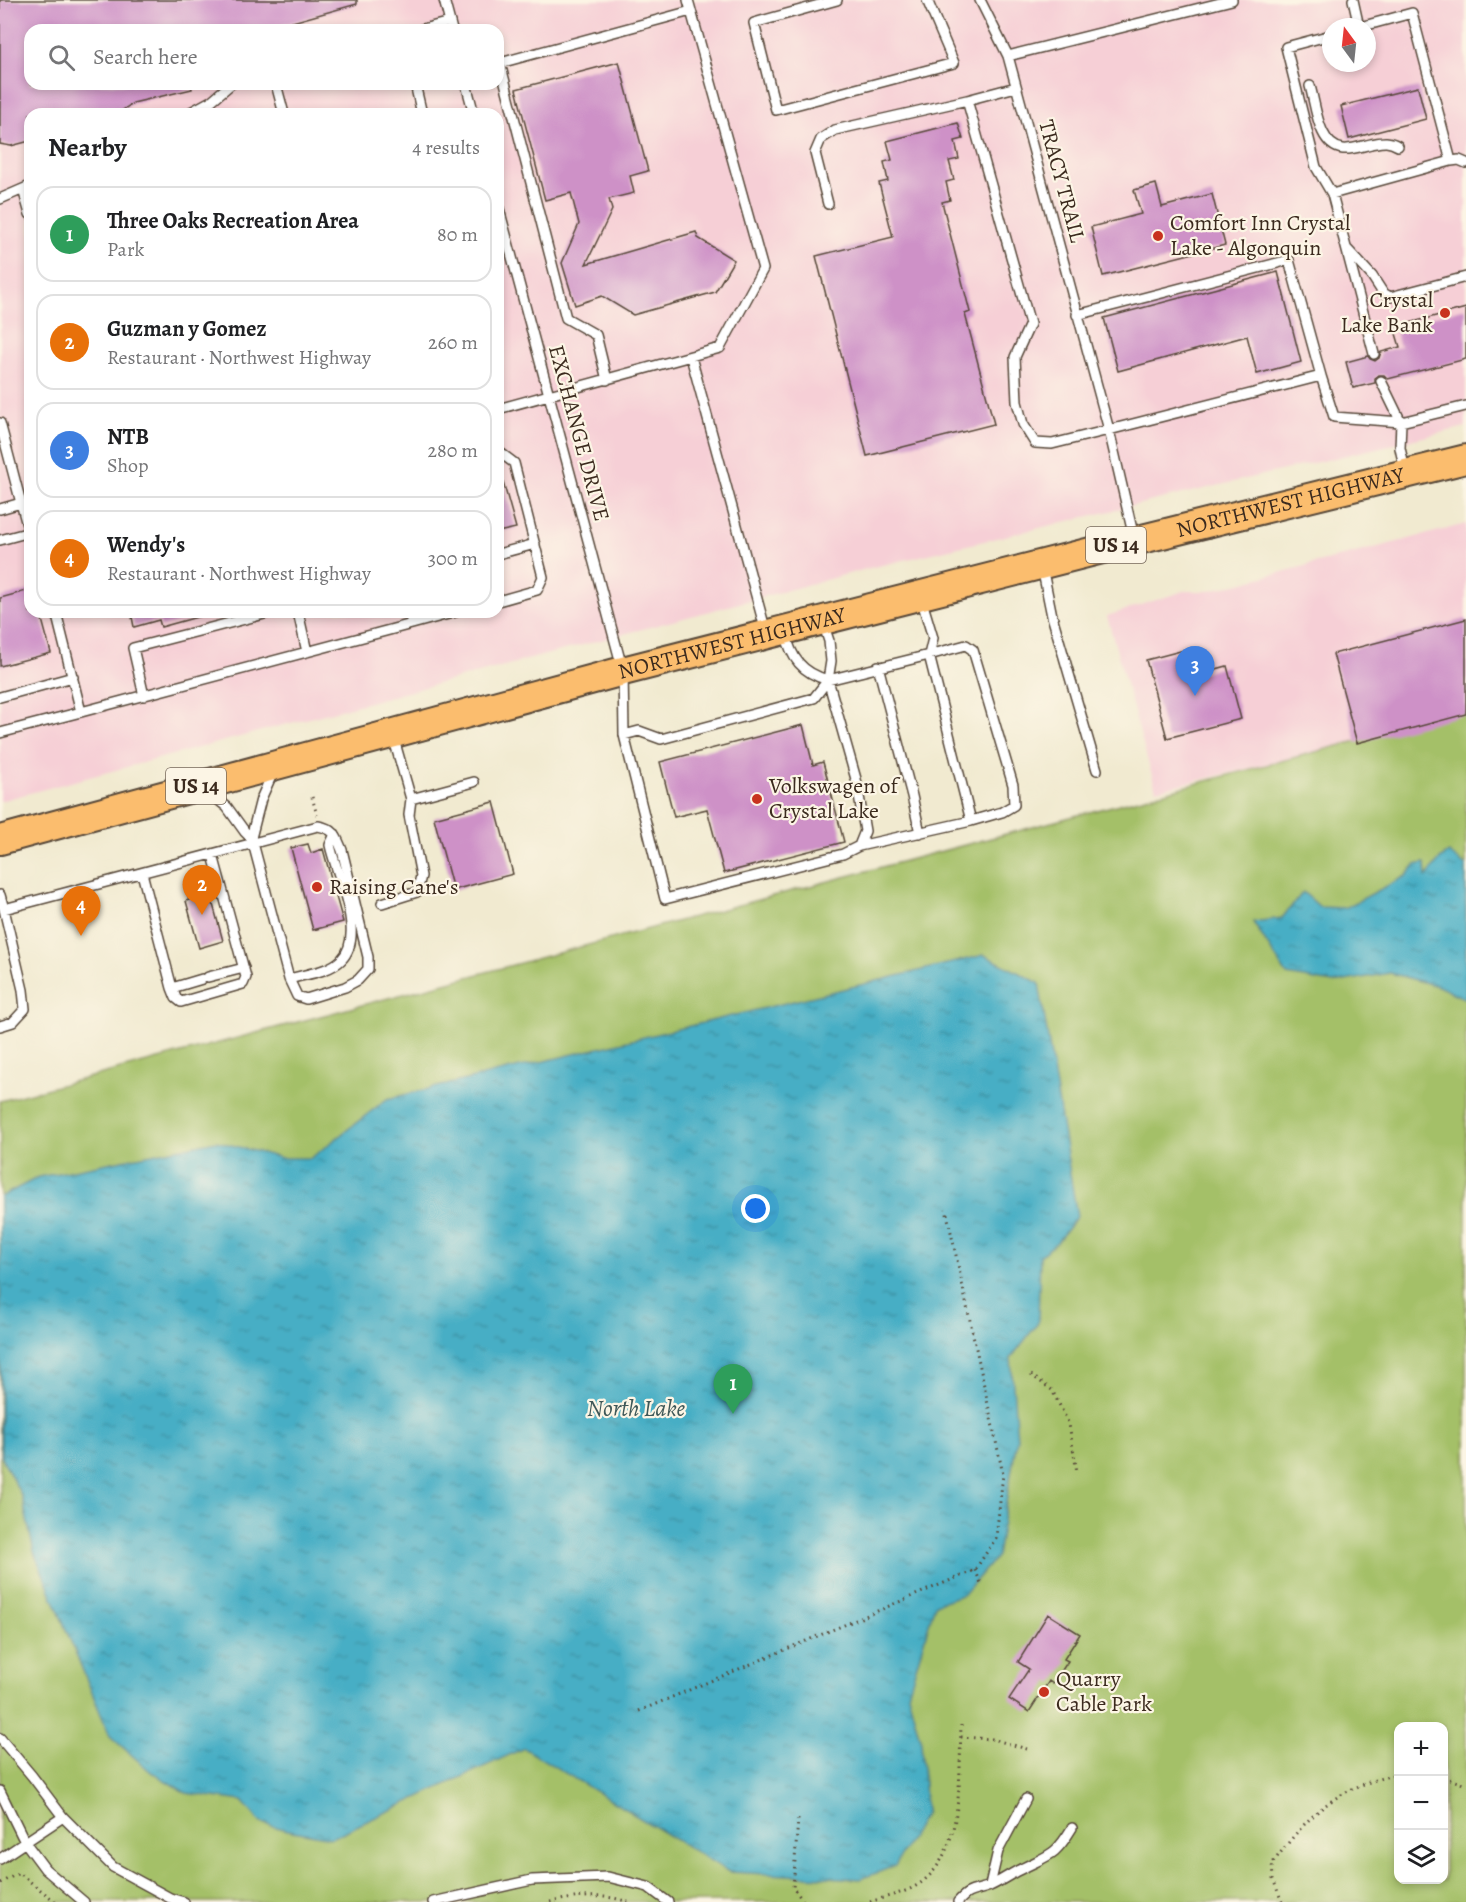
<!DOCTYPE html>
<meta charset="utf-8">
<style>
:root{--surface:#fff;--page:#f6f6f6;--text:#202124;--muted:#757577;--line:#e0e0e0;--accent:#c8321e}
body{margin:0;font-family:Alegreya,serif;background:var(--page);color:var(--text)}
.controls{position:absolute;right:18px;bottom:18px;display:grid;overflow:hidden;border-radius:12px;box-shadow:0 3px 9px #0003}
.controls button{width:54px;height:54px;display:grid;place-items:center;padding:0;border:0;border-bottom:2px solid var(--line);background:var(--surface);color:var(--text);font:30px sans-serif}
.compass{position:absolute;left:1322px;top:18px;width:54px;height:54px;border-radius:50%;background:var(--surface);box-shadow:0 3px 9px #0003;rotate:345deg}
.you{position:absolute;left:756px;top:1209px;width:21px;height:21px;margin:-15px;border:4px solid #fff;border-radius:50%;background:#1a73e8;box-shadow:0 0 0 9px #1a73e833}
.badge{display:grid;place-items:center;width:39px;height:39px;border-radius:50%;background:var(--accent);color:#fff;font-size:20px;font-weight:700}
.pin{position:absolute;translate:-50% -50px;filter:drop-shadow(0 2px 3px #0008)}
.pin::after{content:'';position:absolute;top:32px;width:21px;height:18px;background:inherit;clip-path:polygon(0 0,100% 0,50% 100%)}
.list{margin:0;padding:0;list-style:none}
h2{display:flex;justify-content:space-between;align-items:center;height:78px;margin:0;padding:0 24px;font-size:26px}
h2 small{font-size:20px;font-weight:400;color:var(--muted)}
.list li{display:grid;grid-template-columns:39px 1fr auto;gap:18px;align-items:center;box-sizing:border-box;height:96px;margin:0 12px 12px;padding:0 12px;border:2px solid var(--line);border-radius:18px}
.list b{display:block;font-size:22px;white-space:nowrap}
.list p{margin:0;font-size:20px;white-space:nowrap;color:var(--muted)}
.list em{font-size:20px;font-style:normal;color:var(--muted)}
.icon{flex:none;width:33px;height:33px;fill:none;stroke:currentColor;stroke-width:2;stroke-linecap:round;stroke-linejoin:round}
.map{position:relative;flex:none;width:1466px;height:1902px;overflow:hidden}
.search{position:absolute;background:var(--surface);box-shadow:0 3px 9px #0003;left:24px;top:24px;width:480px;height:66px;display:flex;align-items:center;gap:15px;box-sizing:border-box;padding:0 21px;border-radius:18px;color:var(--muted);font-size:22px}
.panel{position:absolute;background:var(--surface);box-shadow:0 3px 9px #0003;left:24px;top:108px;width:480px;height:510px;border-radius:18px}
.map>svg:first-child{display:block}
.built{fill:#f6cfd6;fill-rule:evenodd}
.park{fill:#a4c067;stroke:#707542;stroke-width:1.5;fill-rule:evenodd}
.water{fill:url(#water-ripples);stroke:#406c72;stroke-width:1.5}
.building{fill:#ce91c7}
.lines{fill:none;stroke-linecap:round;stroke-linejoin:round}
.service-casing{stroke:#564739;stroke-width:12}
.primary-casing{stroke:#564739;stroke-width:32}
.path{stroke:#564739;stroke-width:3;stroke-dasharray:1.5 4.5;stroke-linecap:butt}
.service{stroke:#fff;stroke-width:9}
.primary{stroke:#fbbd6e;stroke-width:28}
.poi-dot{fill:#c8321e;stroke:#fcf5e5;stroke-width:2}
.labels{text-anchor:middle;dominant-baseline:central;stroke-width:4.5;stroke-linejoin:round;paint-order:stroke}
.shield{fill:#fcf5e5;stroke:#75675a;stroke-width:1.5}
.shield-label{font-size:21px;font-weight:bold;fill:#3b2a1e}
.street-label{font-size:22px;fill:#3b2a1e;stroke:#fcf5e5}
.poi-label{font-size:22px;fill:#3b2a1e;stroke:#fcf5e5;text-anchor:start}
.water-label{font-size:24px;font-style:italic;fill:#3f5858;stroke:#fcf5e5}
</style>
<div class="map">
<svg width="1466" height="1902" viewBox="0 0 1466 1902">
<defs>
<pattern id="water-ripples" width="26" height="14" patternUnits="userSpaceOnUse" patternTransform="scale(1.5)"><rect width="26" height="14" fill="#46aec5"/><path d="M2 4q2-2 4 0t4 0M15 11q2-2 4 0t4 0" fill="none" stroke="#3c8e9f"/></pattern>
</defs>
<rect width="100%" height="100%" fill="#fcf5e5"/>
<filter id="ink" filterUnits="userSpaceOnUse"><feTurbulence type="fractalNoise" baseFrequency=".0167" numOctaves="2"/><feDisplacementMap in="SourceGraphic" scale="12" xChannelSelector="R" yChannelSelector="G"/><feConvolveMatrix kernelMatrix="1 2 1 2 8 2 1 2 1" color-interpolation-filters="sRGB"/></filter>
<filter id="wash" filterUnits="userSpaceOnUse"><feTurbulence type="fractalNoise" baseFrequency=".008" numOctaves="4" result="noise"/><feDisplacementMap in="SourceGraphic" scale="24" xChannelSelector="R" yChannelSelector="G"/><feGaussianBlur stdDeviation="1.35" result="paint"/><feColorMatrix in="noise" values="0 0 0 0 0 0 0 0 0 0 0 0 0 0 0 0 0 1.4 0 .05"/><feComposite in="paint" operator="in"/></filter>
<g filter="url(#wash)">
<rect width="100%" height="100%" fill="#f1ead0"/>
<!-- built -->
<path class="built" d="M 0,0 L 1466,0 L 1466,427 L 874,567 L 0,801 ZM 1331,27 L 1367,27 L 1367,63 L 1331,63 ZM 30,30 L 498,30 L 498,84 L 30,84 ZM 30,114 L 498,114 L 498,612 L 30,612 Z
M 1466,524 L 1466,715 L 1360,743 L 1156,790 L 1107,616 L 1184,591 L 1210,591 Z"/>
<!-- park -->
<path class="park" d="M 1466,712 L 1466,1902 L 0,1902 L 0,1101 ZM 1398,1726 L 1444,1726 L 1444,1880 L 1398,1880 Z"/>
<!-- water -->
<path class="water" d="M 1449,853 L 1466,866 L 1466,999 L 1438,986 L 1390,973 L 1333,983 L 1287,975 L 1253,922 L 1282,918 L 1303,892 L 1320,907 L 1345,908 L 1406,876 L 1415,865 L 1425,863 L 1426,877 L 1441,858 Z
M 984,955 L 1039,983 L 1077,1216 L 1057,1242 L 1040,1256 L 1038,1323 L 1011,1358 L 1017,1439 L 997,1556 L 964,1594 L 935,1604 L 908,1694 L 921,1742 L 926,1812 L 895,1866 L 861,1879 L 729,1872 L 524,1748 L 331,1838 L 288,1830 L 261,1823 L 242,1801 L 186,1793 L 151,1772 L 110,1736 L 34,1552 L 22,1497 L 1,1456 L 0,1197 L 39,1177 L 216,1141 L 281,1158 L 311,1158 L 387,1099 Z"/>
<g id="blocks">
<!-- building -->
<path class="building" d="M 0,0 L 357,0 L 357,4 L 264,30 L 30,30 L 30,84 L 191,84 L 192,89 L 133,103 L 117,114 L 30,114 L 30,141 L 11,146 L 0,144 Z
M 619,62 L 648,171 L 630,176 L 634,193 L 609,199 L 612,210 L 586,264 L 696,232 L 698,238 L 734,260 L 715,292 L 633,315 L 602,296 L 575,305 L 562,263 L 579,224 L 571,193 L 545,200 L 516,89 Z
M 1418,87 L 1426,119 L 1349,139 L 1341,106 Z
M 958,123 L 963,139 L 955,141 L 959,159 L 949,161 L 954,180 L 946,182 L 950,200 L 942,202 L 970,312 L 965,314 L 994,424 L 867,456 L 816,256 L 893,237 L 879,183 L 888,181 L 884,162 L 892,160 L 887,141 Z
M 1156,184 L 1162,207 L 1212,194 L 1225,245 L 1103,276 L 1091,227 L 1141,214 L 1134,190 Z
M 1278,272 L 1301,362 L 1257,374 L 1247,336 L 1118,371 L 1104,318 Z
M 1466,308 L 1466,359 L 1388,379 L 1384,375 L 1379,375 L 1375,378 L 1375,383 L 1353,388 L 1346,362 L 1368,356 L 1370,359 L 1375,361 L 1379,358 L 1381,352 L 1400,347 L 1394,327 Z
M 498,478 L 502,478 L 516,528 L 498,532 Z
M 30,590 L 30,612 L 40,612 L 51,653 L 0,666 L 0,598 Z
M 131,612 L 200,612 L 201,616 L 161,627 L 159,620 L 134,627 Z
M 1466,619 L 1466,714 L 1357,743 L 1333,654 Z
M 1192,648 L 1198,674 L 1227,666 L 1241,719 L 1167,738 L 1146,660 Z
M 803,725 L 813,765 L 823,762 L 844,842 L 724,873 L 707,809 L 674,817 L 660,762 Z
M 494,802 L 513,874 L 453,890 L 434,818 Z
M 308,844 L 311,853 L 323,849 L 343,922 L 313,930 L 291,848 Z
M 208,886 L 223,941 L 199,948 L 186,901 L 189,900 L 187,892 Z
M 1048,1614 L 1080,1634 L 1064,1659 L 1068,1661 L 1053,1684 L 1049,1681 L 1029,1712 L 1009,1699 L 1029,1669 L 1018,1662 Z"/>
</g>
</g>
<g filter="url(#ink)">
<use href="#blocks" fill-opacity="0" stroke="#564739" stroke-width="1.5"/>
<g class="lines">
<!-- service casing -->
<g class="service-casing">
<path id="service" d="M 444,0 L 452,30
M 837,0 L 754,23 L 776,110 L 954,63 L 927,0
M 980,0 L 1008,56
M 1353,0 L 1359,27
M 1360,27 L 1412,13 L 1451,161
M 419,30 L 450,22
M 1331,35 L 1286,47 L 1316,167 L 1332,194 L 1374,354
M 276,84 L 284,114
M 415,84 L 422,114
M 466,84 L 474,114
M 1310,86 C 1316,106 1318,146 1343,149 C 1352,150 1362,146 1371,144 C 1382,142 1388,140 1398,146
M 1016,87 L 967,100 L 1030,324 L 1015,357 L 1017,402 L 1023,424 L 1035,443 L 1052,444 L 1109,430 L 1321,376 L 1334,417 L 1401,422 L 1466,406
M 187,114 L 211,101 L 231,84
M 23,189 L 30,214
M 1332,194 L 1451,161 L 1459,160 L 1466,163
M 0,199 L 30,186
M 828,204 L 815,153 L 821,139 L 835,130 L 967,100
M 498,205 L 623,671 L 624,735 L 665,899 L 843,854 L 859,846 L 865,831 L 856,779 L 828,680 L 831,661 L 829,641 L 823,623
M 1347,249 L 1372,276 L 1383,293 L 1390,297 L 1466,277
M 1077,315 L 1289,260 L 1321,376
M 691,357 L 766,632
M 607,380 L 596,335 L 566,318 L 500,63 L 691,11
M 1381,381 L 1401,422 L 1400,448 L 1405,471
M 498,409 L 720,348 L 763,269 L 688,0
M 0,423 L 21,503
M 498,451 L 514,463 L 543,577 L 537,590 L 498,601
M 0,509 L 21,503 L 30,536
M 1134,538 L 1109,430 L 1008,56 L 1232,0
M 0,540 L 30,532
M 498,554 L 535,544
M 1042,567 L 1052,616 L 1097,770
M 56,612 L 81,712 L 412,624
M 298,612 L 307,652
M 409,612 L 412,624 L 456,612
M 785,632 C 791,658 802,673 828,680 L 929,655 L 971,821
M 878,666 L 912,796 L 920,833
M 144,696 L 133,648 L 272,612
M 0,697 L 73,677
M 0,733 L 81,712
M 624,735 L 639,731 L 661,739 L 814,698 L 828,680
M 411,799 L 474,782
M 251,838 L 261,799 L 273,772
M 859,846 L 971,821 L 1002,812 L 1014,805 L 1013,785 L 973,650 L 966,645 L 929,655 L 933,638 L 921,598
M 142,873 L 172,988 L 176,998 L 181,1002 L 243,984 L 246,977 L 213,855
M 0,895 L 4,909 C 108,882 213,854 318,826 C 335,829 336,836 342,850 L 368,957 L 368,969 L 358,980 L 345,987 L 306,999 L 297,996 L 289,979 L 253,843 L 251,838 L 245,832 L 227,807 L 206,790
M 382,903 L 417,892 L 421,876 L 409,815 L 411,799 L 393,736
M 208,977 L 244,968
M 289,979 C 305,974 329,972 341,960 C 367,935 336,874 330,845 L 335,834
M 172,988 L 202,979
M 0,1026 L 13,1022 L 25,1009 L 23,990 L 4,909
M 0,1738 L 32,1776 L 63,1817 L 113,1867 L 170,1898 L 184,1902
M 0,1791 L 25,1842 L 45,1869 L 84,1902
M 0,1859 L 63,1817
M 990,1885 L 998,1851 L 1026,1799
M 433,1902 L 532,1880 L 608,1877 L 648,1887 L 668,1902
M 958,1902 C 970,1888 975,1892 990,1886 C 1001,1881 1012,1873 1023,1868 C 1051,1854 1055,1856 1072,1828"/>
</g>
<!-- primary casing -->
<g class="primary-casing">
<g id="primary">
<path id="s1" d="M 0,840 L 623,671 L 1134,541 L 1466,459"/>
</g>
</g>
<!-- path -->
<path class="path" d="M 312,797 L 317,815
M 1031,1375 L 1052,1390 L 1069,1424 L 1077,1472
M 975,1570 L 981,1583
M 639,1711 L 975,1570 L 996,1538 L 1003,1474 L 946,1209
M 961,1737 L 992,1739 L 1027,1749
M 1444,1777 L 1466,1785
M 798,1819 L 793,1888 L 804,1902
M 0,1883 L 19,1873 L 56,1902
M 550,1902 C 575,1897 604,1893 628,1902
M 870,1902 C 884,1897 901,1894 914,1887 C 965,1860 959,1775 961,1725
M 1282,1902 L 1273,1879 L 1272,1864 C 1310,1813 1335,1788 1398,1774"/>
<!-- service -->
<use href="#service" class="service"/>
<!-- primary -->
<use href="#primary" class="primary"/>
</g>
</g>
<!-- markers -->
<g class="poi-dot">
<circle cx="1158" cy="236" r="6"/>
<circle cx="1445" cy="313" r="6"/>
<circle cx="757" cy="799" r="6"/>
<circle cx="317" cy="887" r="6"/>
<circle cx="1044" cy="1692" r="6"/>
</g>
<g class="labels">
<!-- shield labels -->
<g class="shield">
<rect x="1086" y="527" width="60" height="36" rx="4.5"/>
<rect x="166" y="768" width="60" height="36" rx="4.5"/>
</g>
<g class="shield-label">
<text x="1116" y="545">US 14</text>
<text x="196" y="786">US 14</text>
</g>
<!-- street labels -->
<g class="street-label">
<text transform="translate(1062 181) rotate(75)">TRACY TRAIL</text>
<text transform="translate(579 433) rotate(75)">EXCHANGE DRIVE</text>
<text stroke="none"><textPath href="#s1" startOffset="1334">NORTHWEST HIGHWAY</textPath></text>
<text stroke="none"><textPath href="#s1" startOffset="758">NORTHWEST HIGHWAY</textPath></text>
</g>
<!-- poi labels -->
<g class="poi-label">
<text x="1170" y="223">Comfort Inn Crystal<tspan x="1170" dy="25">Lake - Algonquin</tspan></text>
<text x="1433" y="300" text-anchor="end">Crystal<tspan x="1433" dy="25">Lake Bank</tspan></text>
<text x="769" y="786">Volkswagen of<tspan x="769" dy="25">Crystal Lake</tspan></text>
<text x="329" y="887">Raising Cane's</text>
<text x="1056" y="1679">Quarry<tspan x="1056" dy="25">Cable Park</tspan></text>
</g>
<!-- water labels -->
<g class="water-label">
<text x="636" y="1408">North Lake</text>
</g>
</g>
</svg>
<div class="controls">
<button>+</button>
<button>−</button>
<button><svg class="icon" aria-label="layers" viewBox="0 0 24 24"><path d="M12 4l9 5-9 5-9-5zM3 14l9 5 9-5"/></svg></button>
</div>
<svg class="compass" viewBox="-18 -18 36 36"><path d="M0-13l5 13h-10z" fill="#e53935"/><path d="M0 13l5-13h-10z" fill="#757577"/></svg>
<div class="you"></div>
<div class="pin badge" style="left:733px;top:1414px;background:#2e9e5b">1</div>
<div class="pin badge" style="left:202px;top:915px;background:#e8710a">2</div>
<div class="pin badge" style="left:1195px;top:696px;background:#3f7fe0">3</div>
<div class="pin badge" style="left:81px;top:936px;background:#e8710a">4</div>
<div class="search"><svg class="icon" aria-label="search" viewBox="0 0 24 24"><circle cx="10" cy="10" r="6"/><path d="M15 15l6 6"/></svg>Search here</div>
<section class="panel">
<h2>Nearby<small>4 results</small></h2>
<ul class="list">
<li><span class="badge" style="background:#2e9e5b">1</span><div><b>Three Oaks Recreation Area</b><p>Park</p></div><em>80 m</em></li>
<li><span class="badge" style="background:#e8710a">2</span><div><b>Guzman y Gomez</b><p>Restaurant · Northwest Highway</p></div><em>260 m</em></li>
<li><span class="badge" style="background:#3f7fe0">3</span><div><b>NTB</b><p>Shop</p></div><em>280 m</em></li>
<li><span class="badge" style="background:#e8710a">4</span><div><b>Wendy's</b><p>Restaurant · Northwest Highway</p></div><em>300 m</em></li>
</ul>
</section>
</div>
